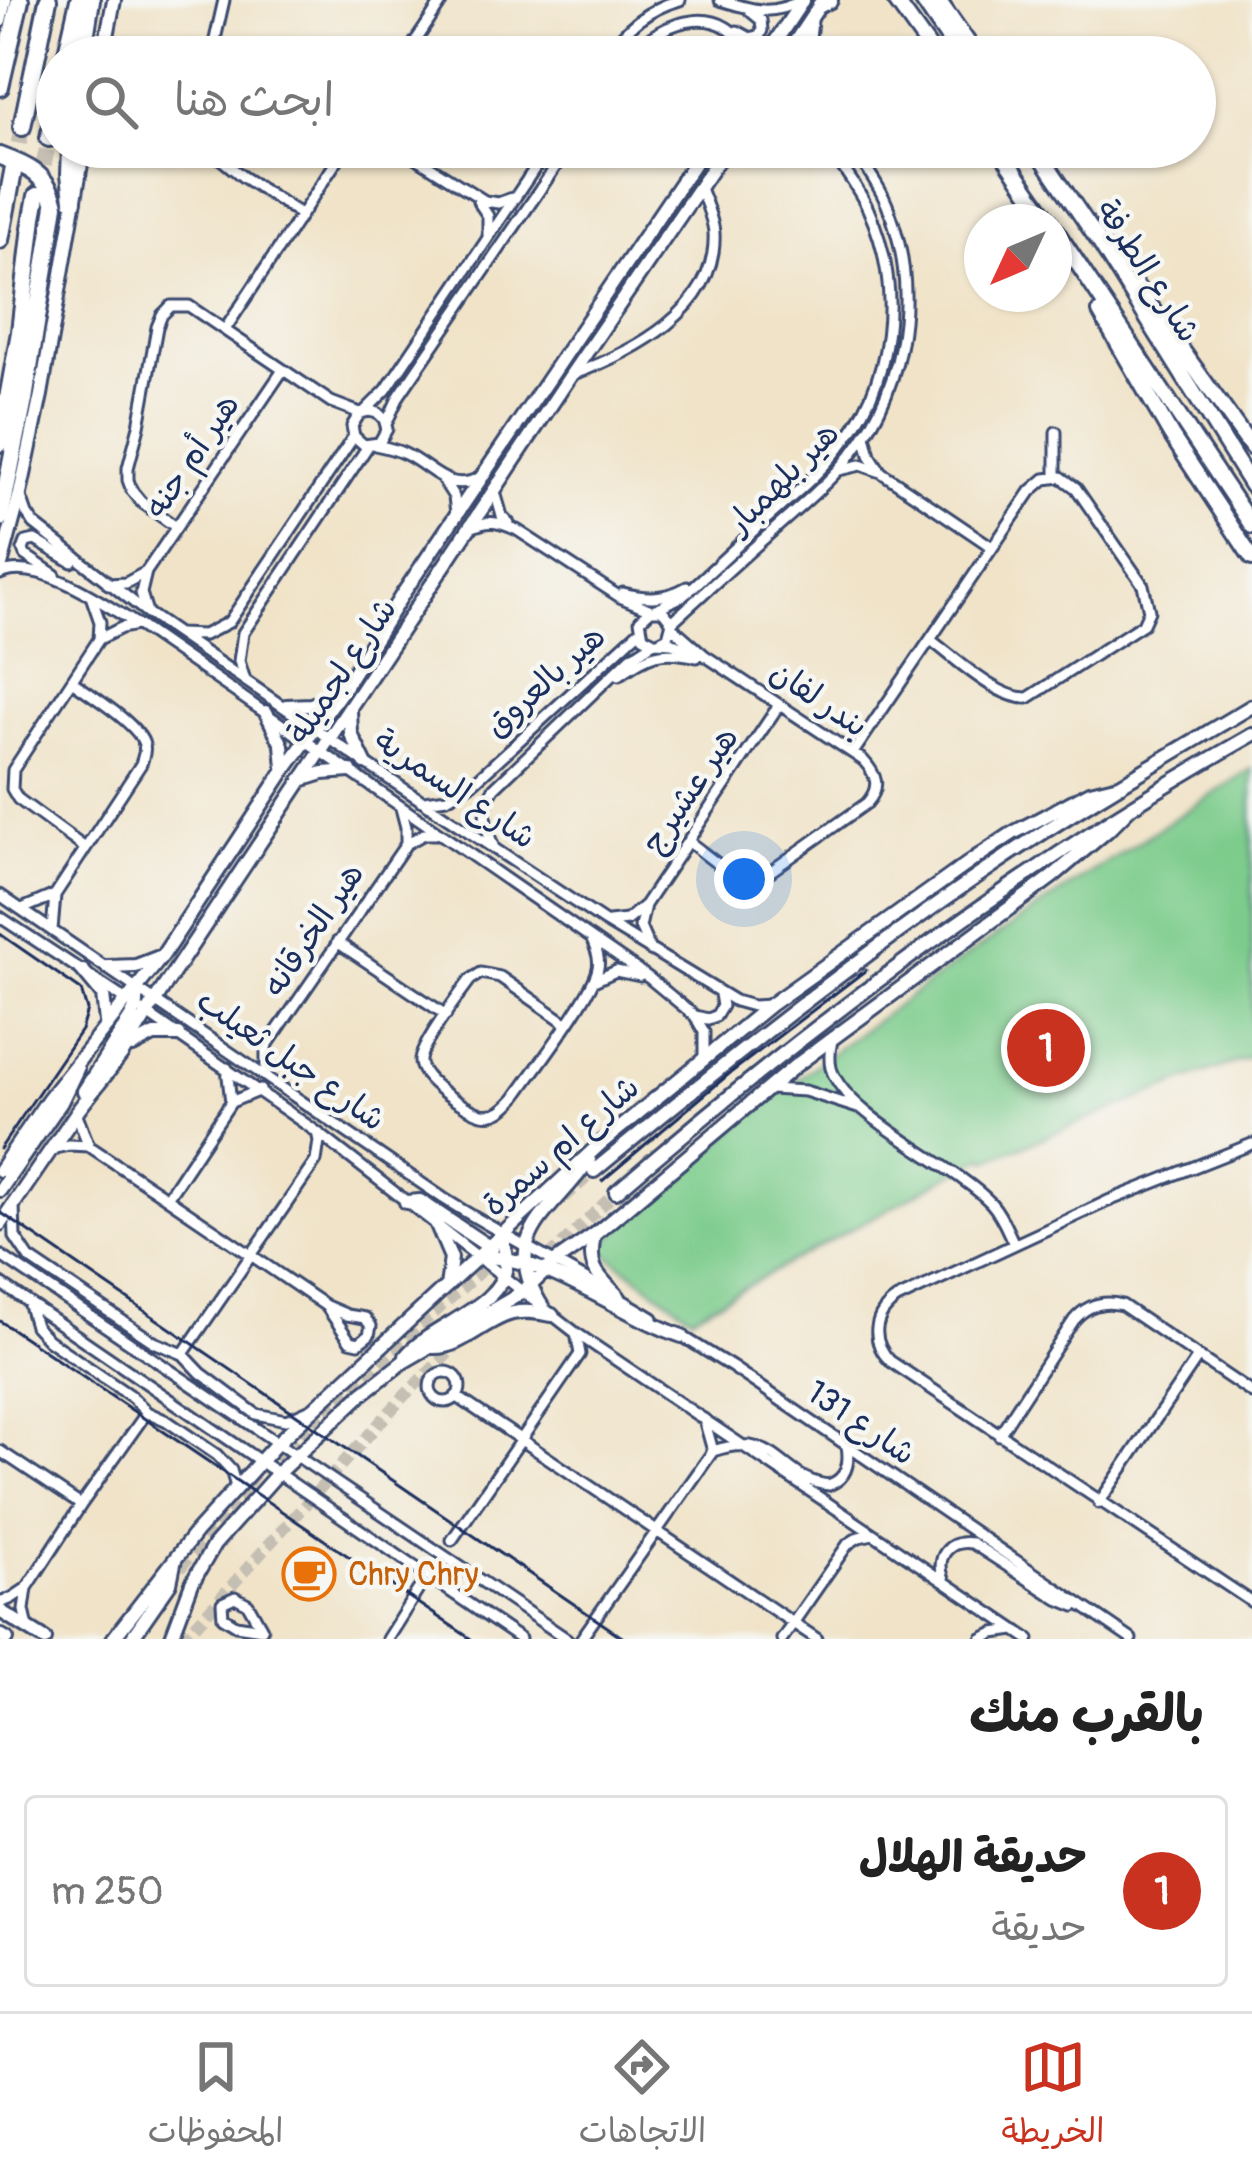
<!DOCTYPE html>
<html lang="ar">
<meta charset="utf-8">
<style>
:root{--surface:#fff;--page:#f6f6f6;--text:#222;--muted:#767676;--line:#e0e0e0;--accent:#c8321e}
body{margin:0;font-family:Pangolin,"Playpen Sans Arabic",sans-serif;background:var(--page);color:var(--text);direction:rtl}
.compass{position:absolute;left:964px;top:204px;width:108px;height:108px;border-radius:50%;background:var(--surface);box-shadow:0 3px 9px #0004;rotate:226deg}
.you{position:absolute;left:744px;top:879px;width:42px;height:42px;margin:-30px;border:9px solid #fff;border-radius:50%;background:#1a73e8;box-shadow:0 0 0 18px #1a73e833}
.badge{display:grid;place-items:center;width:78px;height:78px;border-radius:50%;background:var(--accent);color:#fff;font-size:39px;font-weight:700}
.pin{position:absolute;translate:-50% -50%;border:6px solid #fff;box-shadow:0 3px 12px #0006}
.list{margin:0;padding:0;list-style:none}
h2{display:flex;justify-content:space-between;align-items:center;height:156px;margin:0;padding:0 48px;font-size:51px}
h2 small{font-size:39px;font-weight:400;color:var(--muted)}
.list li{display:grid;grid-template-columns:78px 1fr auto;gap:36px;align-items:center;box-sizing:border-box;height:192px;margin:0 24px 24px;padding:0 24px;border:3px solid var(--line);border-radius:12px}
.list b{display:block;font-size:45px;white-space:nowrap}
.list p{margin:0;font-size:39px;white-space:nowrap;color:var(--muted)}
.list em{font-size:39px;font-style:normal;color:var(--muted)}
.icon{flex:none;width:66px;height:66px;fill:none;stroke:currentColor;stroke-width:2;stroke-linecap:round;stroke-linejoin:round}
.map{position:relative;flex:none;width:1252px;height:1639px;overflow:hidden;direction:ltr}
.search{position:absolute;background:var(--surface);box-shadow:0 3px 9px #0004;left:36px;right:36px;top:36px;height:132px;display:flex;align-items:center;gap:30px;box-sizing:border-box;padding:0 42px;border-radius:66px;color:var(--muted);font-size:45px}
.sheet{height:372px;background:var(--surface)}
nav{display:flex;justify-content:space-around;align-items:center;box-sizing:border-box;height:168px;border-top:3px solid var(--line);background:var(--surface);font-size:33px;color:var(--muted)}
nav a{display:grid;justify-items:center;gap:6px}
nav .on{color:var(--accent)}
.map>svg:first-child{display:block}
.green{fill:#7dcc8c;stroke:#4c7e75;stroke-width:3}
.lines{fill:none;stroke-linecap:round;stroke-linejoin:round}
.tertiary-tunnel{stroke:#c5bfb3;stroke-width:12;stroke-dasharray:12 6;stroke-linecap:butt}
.trunk-tunnel{stroke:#c5bfb3;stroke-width:16;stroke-dasharray:16 8;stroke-linecap:butt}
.minor-casing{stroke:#3b4a6e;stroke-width:15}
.tertiary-casing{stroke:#3b4a6e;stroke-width:18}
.secondary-casing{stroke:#3b4a6e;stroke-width:20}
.trunk-casing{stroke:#3b4a6e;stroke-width:22}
.minor{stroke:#fff;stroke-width:9}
.tertiary{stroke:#fff;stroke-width:12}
.secondary{stroke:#fff;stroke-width:14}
.trunk{stroke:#fff;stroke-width:16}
.tram{stroke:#1b2f5e;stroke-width:3}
.labels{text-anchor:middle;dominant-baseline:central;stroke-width:9;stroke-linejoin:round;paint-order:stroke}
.street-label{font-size:33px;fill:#1b2f5e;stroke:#f6f6f2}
.food-label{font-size:33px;fill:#c56008;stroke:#f6f6f2;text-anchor:start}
</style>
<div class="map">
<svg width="1252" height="1639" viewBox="0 0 1252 1639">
<rect width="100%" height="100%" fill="#f6f6f2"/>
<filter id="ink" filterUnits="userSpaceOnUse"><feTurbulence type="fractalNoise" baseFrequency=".00833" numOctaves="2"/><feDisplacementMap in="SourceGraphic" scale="24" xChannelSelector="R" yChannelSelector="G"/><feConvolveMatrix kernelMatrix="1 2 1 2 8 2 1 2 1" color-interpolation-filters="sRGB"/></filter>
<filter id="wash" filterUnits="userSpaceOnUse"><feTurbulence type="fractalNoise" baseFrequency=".004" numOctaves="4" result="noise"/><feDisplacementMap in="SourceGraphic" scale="48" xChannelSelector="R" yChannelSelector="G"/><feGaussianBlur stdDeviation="2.7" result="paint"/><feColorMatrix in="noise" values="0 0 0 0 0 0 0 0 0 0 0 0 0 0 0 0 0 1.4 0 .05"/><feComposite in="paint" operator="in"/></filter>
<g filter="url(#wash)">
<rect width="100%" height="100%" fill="#f0e3c8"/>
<!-- green -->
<path class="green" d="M 1252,769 L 1252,1057 L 1188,1079 L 988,1160 L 984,1157 L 691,1316 L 598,1248 C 651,1203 703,1155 757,1111 C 915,986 1082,877 1252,769 Z"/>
</g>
<g filter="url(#ink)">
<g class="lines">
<!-- tertiary-tunnel -->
<path class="tertiary-tunnel" d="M 564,1198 L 594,1171
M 510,1295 L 616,1192
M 169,1582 L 255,1474 L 494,1259
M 183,1639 L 404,1396 L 460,1342"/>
<!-- trunk-tunnel -->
<path class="trunk-tunnel" d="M 14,167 L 22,127
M 39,189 L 49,138"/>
<!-- minor casing -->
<g class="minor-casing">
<path id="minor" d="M 720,0 C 756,10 767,17 803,0
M 737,31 L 750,38 L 760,35 L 762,30 L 761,20 L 750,11
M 211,57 L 224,0
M 405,57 L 443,0
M 606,57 C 624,28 647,9 680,0
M 631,57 C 661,17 730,0 748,57
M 808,57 L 812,21
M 206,147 L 243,177 L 300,214
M 399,147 L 485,201 L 498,203 L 515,197
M 478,201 L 488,216 L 488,235
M 226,328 L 346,147
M 571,375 C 632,353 718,310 714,233 C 713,218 705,202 700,188
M 365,411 L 386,390 L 549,147
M 386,424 L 399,396 L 569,147
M 865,435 L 870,455 L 881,472
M 375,445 C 385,447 395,449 405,454 C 431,466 448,494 479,478
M 839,470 L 861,465 L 881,472 L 992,547
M 1056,476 L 1056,432
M 443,480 L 454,497 L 456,513
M 495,492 L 502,516 L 509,523
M 20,494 L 27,514 L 34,524 L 150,615 L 365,763 L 605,922 L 735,1001 L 753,1006 L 770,1005
M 176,527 L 141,502 L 132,491 L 128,480 L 128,468 L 139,426 L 157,327 L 162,315 L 171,306 L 189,306 L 331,402 L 360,413 L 369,411 L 378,413 L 384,419 L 387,429 L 379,443 L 364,445 L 354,436 L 352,426 L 360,413
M 471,528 C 489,519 499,522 517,530 L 620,597 L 651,610
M 0,574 C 39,557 105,604 138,625 L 649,978 L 695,1016 L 704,1032 L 704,1057
M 55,575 L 25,555 L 23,550 L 26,542 L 35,540 L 72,562
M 108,584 L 126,583 L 146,572
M 623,593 C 646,599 666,599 687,587
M 91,596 L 100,622 L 99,639
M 146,609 L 141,593 L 146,572 L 283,370
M 656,609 L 683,596 C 710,572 737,546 764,521 C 789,499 816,477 837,451 C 894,383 904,289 868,209 C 858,187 842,167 828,147
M 672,622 C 704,593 735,564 767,536 C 792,513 819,492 841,467 C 903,397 922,298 889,210 C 881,187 865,167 852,147
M 672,627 L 704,655 L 863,760 C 877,775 881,787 867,803 L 757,881 C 731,879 710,857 689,842
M 179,634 L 204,635 L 229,622 L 354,436
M 658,642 L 668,637 L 672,622 L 662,610 L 651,610 L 640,620 L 643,636 L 654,642 L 673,643 L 697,652
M 619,675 C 649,655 659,648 697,657
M 245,680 L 239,661 L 243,633 L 368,446
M 853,753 L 1031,491 L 1045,479 L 1061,477 L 1076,488 L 1143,585 L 1149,611 L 1143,624 L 1028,698 C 998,699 956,659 932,641
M 424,801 L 447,798 L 474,782 L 640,630
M 401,808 L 406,827 L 406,844
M 85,848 L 18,799 L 12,789 L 13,770 L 99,639 L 121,628 L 137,625
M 494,848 C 485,826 480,809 494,788 L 631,657 L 654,642
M 0,895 L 443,1198 C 511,1241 584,1276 653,1318
M 645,905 L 640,927 L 650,950
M 22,909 L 55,895
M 0,917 L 129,1002
M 609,922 L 627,920 L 645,905 L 779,705
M 52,930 L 55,895 L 141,764 C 143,757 146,752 144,745 C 140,725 89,694 72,681
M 337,942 L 446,1015
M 594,981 L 616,971 L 640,976
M 143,1011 L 317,1132 L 576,1333 L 1029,1639
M 695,1016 L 708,1019 L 716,1016 L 722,1006 L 720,994
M 566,1023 L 500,977 L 481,973 L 470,980 C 459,995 420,1046 420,1061 C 419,1079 466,1110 482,1114 C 497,1117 506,1108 515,1098 C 532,1073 594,993 598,968 C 600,958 596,950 592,940
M 832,1040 C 830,1049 829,1059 831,1068 C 845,1116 954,1164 991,1203 C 1002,1215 1007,1230 1014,1244
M 227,1068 L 231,1102
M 266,1076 L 266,1047 L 406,844 L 424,834 L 435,834
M 770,1089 L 805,1091 L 858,1108
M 260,1090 L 231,1102 L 167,1198 L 326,1306 L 347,1315 L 365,1318 L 371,1326 L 369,1335 L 359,1343 L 350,1341 L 326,1306
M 76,1113 L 89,1146
M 1252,1144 L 1108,1201 L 897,1299 C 873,1315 870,1340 890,1361 L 1252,1602
M 50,1149 L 69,1145 L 89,1146 L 167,1198
M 14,1206 L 15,1237 L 29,1258 L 154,1342 L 183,1354 L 201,1373 L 256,1414 L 286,1420 L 315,1407
M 0,1255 L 567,1639
M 0,1283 L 520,1639
M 28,1302 L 35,1326 L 48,1340 L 132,1397 L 147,1412 L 167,1421 L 217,1455 L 231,1470 L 236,1487
M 677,1333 L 732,1367 L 1131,1639
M 183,1354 L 316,1161 L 319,1141 L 317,1132
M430 1387a15 15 0 1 1 30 0a15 15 0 1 1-30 0Z
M 456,1396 L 817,1639
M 704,1419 L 713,1451
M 999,1435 L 1074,1320 C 1087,1305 1103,1300 1122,1305 L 1252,1393
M 0,1451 L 81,1505
M 1099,1503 L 1198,1357
M 452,1540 L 580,1354 L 576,1333
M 944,1579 C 935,1558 948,1539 972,1543 L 1058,1599 L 1075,1606
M 27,1588 L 24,1610 L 28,1628
M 235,1597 L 248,1604 L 262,1629 L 236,1625 L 223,1617 L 222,1603 Z
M 0,1603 L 12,1598 L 27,1588 L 81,1505 L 147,1412
M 387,1639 L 418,1590
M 581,1639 L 713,1451 C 779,1429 779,1480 829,1485 C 847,1478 850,1464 847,1446
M 782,1639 L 848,1544 L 859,1537 L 873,1534
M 982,1639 L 994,1633 L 1015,1630"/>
</g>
<!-- tertiary casing -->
<g class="tertiary-casing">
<path id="tertiary" d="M 0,21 L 5,0
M 103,57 L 114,0
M 765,57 L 803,0
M 785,57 L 823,0
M 0,569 L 20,494 L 41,395 L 84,147
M 286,706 L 311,705 L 334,695
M 350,709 L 351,734 L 365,763
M 266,712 L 282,745 L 284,767
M 301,780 L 323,773 L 350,771
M 107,967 L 136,966 L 162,956
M 83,971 L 103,995 L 106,1022
M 133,1046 L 154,1035 L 179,1035
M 84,1091 L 132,1016 L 137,1004 L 137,988
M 0,1170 L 49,1098 L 163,955 L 284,771 L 341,692 L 402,595 L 705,147
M 594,1171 C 724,1064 855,959 994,865 C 1078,808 1165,758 1252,706
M 0,1190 L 61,1102 L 77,1069
M 616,1192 C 810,1024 1029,861 1252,735
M 406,1202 L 420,1201 L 492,1249
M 0,1224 L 79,1109 L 122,1054 L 164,987 L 571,375 L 727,147
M 437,1225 L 451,1258 L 447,1286
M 594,1235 C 587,1268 597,1275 619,1297
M 477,1258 C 542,1251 619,1315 682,1336
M 543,1308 C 496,1235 554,1212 589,1160
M 432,1347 C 462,1349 485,1319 513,1313 C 527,1310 539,1313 552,1315
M 406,1356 C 431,1325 504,1307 506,1264 C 507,1254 503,1244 501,1234
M 0,1611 L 45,1639
M 0,1635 L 7,1639
M 113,1639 L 196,1532 L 277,1443 L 600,1144 L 770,1005 L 977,857 L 1013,833 L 1090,792 L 1119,785
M 131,1639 L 170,1583 L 175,1559
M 171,1639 L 192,1583 L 214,1545 L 278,1473 L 362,1394 L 403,1362 L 510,1300 L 532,1284 L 555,1262 L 594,1235 L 795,1066 L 1052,877 L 1108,830 L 1131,807"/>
</g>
<!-- secondary casing -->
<g class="secondary-casing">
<path id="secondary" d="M 895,0 L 936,57
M 922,0 L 961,57
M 938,0 L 978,57
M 820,5 L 830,0
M 998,147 L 1050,222
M 1035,147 L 1100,243 L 1252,486
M 1054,228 L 1252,526
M 1134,283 L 1252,448
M 1100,312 L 1171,435 L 1252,558"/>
</g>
<!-- trunk casing -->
<g class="trunk-casing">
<path id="trunk" d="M 66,57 L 79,0
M 82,57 L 91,0
M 0,87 L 20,0
M 22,127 L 48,0
M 49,138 L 57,98
M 71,147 L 70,174 L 73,200
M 0,156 C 28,166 48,175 55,205 L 24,400 L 0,518
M 31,228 L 37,196
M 0,240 L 14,167
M 0,443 L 20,332 L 33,217"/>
</g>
<!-- minor -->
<use href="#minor" class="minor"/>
<!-- tertiary -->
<use href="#tertiary" class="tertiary"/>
<!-- secondary -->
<use href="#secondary" class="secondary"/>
<!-- trunk -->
<use href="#trunk" class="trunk"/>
<!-- tram -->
<path class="tram" d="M 0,934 L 81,990 L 87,1010 L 81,1030 L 0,1149
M 602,1181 L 729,1074 L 866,970
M 0,1212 L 625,1639
M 0,1321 L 471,1639"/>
</g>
</g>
<!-- icons -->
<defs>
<g id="cafe-ring" transform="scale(2.7)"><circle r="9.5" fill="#f6f6f2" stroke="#e8710a" stroke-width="1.5"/><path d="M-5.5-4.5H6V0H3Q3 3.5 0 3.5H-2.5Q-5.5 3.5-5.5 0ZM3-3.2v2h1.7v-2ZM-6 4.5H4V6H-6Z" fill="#e8710a"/></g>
</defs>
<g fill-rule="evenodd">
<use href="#cafe-ring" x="309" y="1574"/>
</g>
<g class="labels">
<!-- street labels -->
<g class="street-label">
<text transform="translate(1148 271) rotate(57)">شارع الطرفة</text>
<text transform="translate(192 456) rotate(-56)">هير أم جنه</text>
<text transform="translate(783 478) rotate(-45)">هير بلهمبار</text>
<text transform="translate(342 671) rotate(-56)">شارع لجميلة</text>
<text transform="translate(545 681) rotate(-42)">هير بالعروق</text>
<text transform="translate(819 699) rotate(34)">بندر لفان</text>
<text transform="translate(455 789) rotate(34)">شارع السمرية</text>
<text transform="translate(690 790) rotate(-56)">هير عشيرج</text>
<text transform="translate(313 930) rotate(-56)">هير الخرقانه</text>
<text transform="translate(291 1060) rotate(35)">شارع جبل ثعيلب</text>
<text transform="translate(561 1146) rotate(-41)">شارع ام سمرة</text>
<text transform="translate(861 1423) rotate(34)">شارع 131</text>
</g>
<!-- food labels -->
<g class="food-label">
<text x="348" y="1574">Chry Chry</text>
</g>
</g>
</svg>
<svg class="compass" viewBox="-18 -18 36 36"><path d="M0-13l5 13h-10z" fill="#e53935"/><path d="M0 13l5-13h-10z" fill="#767676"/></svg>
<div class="you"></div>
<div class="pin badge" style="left:1046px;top:1048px">1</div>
<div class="search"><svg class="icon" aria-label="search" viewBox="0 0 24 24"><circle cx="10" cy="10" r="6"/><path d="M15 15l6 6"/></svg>ابحث هنا</div>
</div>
<section class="sheet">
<h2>بالقرب منك<small></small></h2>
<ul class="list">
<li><span class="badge">1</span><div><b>حديقة الهلال</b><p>حديقة</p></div><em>250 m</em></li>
</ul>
</section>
<nav>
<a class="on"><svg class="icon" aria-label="map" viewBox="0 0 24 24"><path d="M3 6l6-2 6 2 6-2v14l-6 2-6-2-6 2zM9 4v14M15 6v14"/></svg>الخريطة</a>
<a><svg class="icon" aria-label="directions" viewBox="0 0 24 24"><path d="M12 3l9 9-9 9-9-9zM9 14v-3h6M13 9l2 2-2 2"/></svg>الاتجاهات</a>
<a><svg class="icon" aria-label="saved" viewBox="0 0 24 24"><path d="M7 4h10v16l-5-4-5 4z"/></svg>المحفوظات</a>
</nav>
